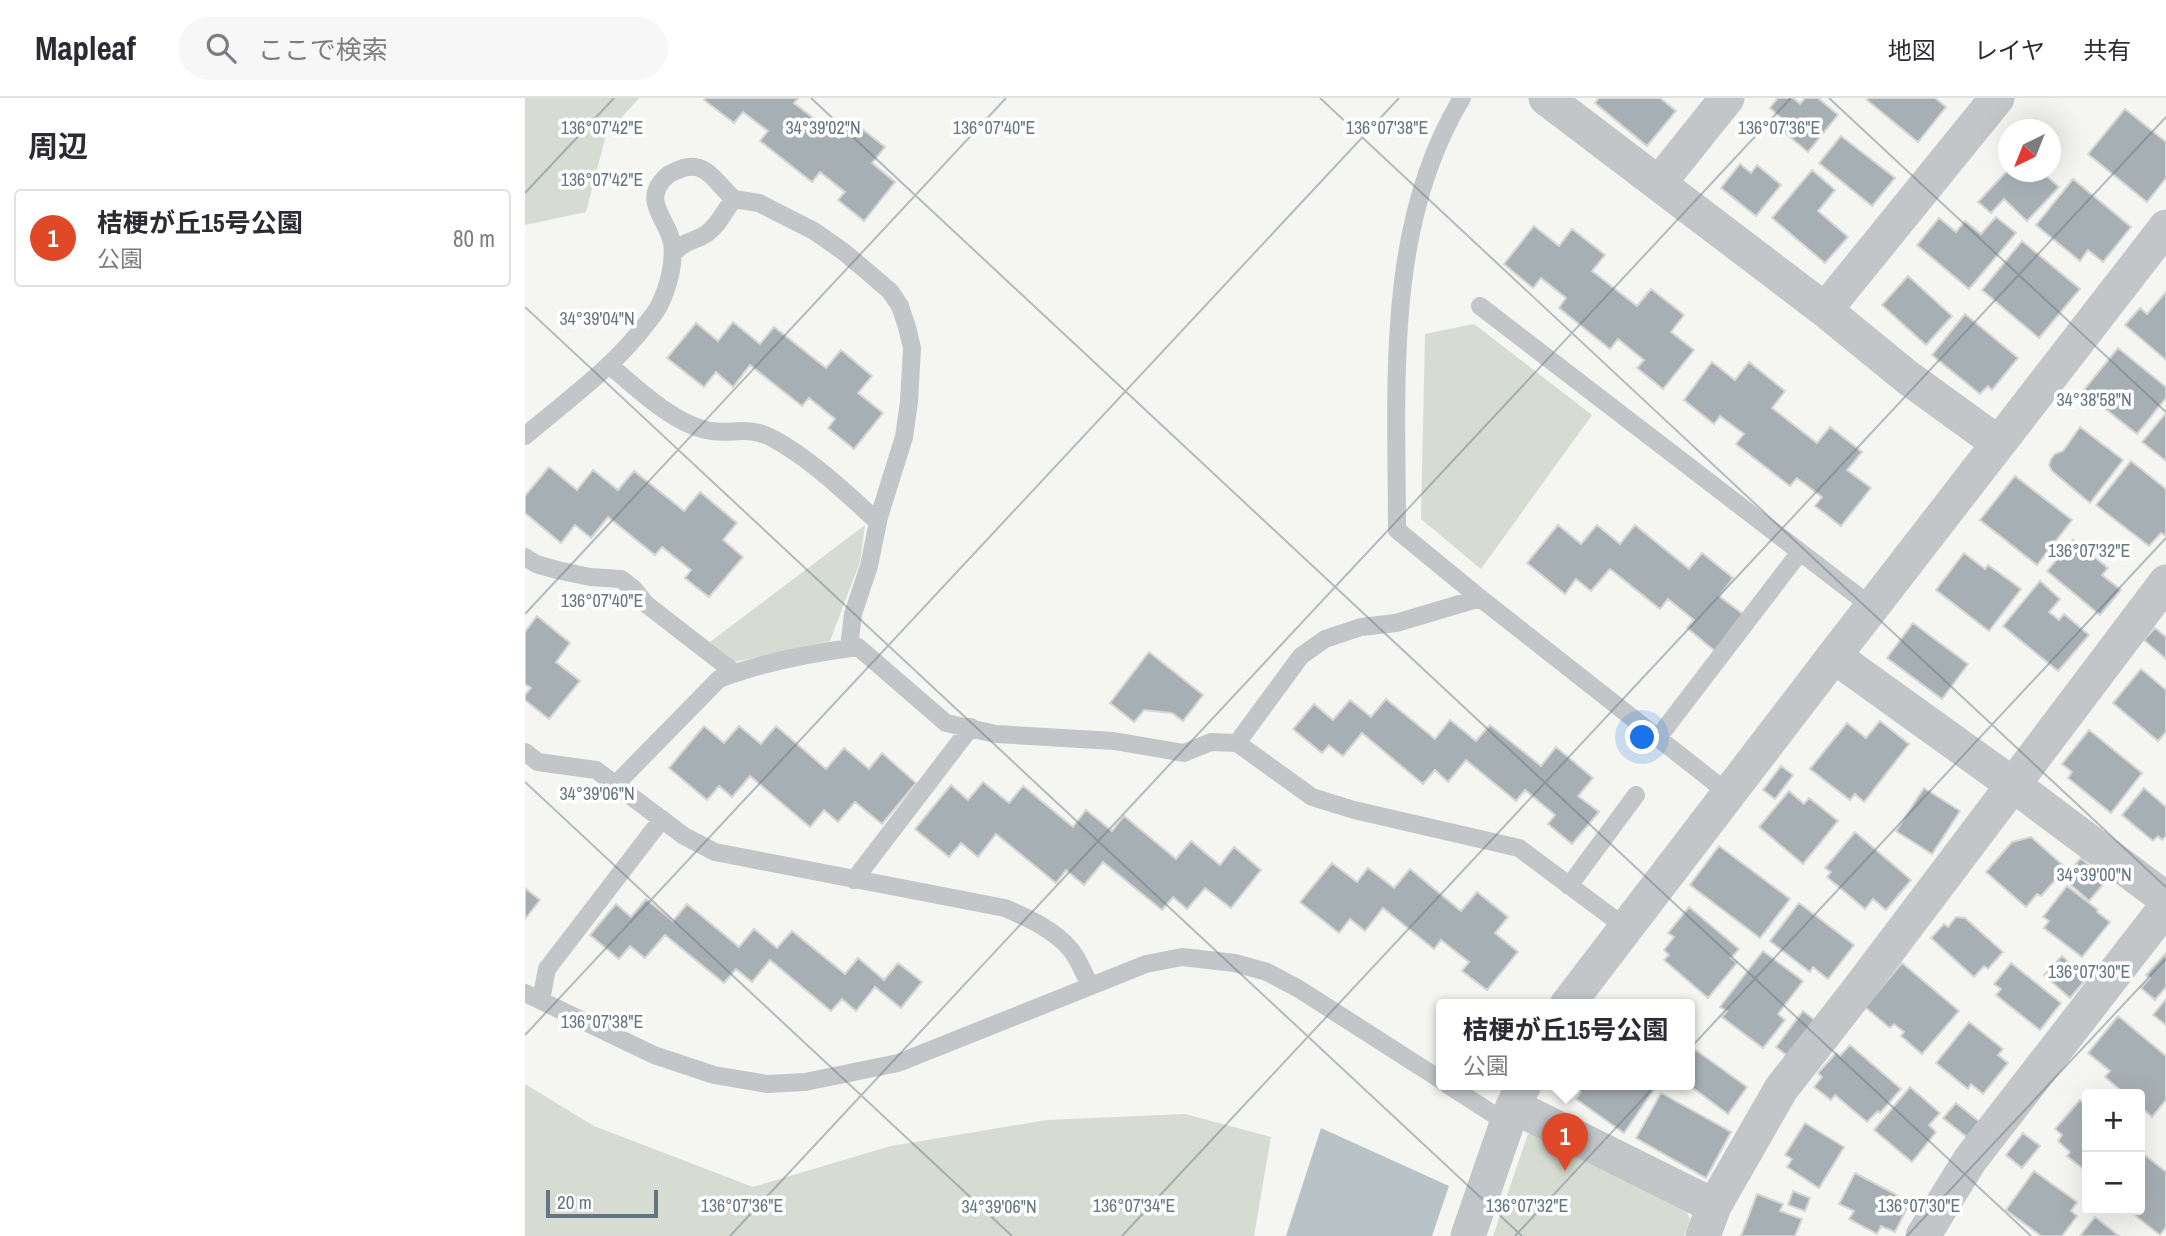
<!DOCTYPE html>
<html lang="ja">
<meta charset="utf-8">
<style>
:root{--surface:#fff;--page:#f7f7f7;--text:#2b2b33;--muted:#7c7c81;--line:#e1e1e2;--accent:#df4927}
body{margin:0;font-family:"Archivo Narrow","Noto Sans JP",sans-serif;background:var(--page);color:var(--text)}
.controls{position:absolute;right:21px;bottom:21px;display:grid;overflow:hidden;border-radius:7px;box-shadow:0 7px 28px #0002}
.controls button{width:63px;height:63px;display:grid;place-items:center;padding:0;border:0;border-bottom:2px solid var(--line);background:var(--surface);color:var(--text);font:35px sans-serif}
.compass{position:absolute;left:1473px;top:21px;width:63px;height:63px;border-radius:50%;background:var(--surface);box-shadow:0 7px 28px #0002;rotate:223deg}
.scale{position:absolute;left:21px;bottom:18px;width:112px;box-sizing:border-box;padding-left:7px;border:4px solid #647681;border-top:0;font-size:19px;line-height:24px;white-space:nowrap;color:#647681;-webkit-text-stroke:5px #fff;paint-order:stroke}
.you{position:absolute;left:1118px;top:640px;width:24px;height:24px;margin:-18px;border:5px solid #fff;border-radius:50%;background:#1a73e8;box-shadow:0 0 0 10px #1a73e833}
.badge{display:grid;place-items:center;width:46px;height:46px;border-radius:50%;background:var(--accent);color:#fff;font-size:23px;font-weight:700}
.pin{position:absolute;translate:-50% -58px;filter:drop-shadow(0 2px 4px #0008)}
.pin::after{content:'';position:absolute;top:37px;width:24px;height:21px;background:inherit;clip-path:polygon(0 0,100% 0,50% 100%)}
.popup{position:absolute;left:911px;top:901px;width:259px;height:91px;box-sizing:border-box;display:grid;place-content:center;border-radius:7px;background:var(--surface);filter:drop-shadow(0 2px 5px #0005);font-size:23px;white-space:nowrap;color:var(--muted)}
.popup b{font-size:26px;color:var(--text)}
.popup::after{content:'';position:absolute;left:50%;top:100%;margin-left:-14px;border:14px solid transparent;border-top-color:var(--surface)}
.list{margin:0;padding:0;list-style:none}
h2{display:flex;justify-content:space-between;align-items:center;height:91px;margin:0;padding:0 28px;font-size:30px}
h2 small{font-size:23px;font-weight:400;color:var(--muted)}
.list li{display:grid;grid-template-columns:46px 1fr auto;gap:21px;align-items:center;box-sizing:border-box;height:98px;margin:0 14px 14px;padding:0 14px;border:2px solid var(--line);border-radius:7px}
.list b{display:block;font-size:26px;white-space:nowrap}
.list p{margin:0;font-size:23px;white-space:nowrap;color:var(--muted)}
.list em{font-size:23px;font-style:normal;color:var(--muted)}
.icon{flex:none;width:38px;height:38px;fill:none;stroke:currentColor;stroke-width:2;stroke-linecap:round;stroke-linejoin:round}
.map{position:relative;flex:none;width:1641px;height:1138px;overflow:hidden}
header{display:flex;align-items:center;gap:42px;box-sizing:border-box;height:98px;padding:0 35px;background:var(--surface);border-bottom:2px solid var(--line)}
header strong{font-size:33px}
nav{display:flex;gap:38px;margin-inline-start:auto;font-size:24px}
.search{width:490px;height:63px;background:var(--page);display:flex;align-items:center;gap:18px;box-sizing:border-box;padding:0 24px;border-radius:38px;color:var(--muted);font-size:26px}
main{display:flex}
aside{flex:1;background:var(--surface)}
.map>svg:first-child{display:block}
.green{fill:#d6dcd2}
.water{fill:#b7c3c7}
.building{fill:#a6afb3;stroke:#d6d6d4;stroke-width:2}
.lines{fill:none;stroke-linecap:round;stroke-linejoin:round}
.service{stroke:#c2c6c9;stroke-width:18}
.minor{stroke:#c2c6c9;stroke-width:35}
.ticks{fill:none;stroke:#647681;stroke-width:2;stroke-opacity:0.45}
.ticks-label{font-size:18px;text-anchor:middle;fill:#647681;stroke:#fff;stroke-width:7;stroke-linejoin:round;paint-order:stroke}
</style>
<header>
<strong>Mapleaf</strong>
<div class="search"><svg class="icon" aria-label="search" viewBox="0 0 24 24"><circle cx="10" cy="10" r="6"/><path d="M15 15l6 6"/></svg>ここで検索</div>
<nav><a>地図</a><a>レイヤ</a><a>共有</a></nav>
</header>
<main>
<aside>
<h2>周辺<small></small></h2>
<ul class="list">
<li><span class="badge">1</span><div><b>桔梗が丘15号公園</b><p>公園</p></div><em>80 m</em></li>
</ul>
</aside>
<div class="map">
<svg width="1641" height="1138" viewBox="0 0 1641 1138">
<rect width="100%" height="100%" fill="#f5f5f1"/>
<!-- green -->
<path class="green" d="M 0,0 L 114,0 L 81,37 L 61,114 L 0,127 Z
M 949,226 L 1067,317 L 956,471 L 896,421 L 900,236 Z
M 340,427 L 335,464 L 305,543 L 209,564 L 185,544 Z
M 0,986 L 69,1028 L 228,1089 L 366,1048 L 522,1022 L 660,1016 L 746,1039 L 729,1138 L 0,1138 Z
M 1003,1036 L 1019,1037 L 1159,1108 L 1165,1121 L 1159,1138 L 968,1138 Z"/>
<!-- water -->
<path class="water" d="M 796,1030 L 924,1088 L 907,1138 L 761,1138 Z"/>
<!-- building -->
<path class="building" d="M 181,0 L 273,0 L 269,5 L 314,40 L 327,23 L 360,49 L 347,65 L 370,84 L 339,123 L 313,102 L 320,94 L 295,74 L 287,84 L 235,43 L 243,33 L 218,14 L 209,25 L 179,2 Z
M 1074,0 L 1135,0 L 1151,13 L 1122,48 L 1070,5 Z
M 1253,0 L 1268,0 L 1275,6 L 1280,0 L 1293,0 L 1313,17 L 1283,54 L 1249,26 L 1255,19 L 1245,10 Z
M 1343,0 L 1410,0 L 1421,9 L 1393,44 L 1342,2 Z
M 1600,11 L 1641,44 L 1641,80 L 1622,104 L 1563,56 Z
M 1316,38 L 1370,80 L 1347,108 L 1294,65 Z
M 1215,66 L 1226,75 L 1232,67 L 1256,87 L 1231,118 L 1196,90 Z
M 1484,71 L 1484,74 L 1517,74 L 1534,89 L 1502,123 L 1479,101 L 1466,115 L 1453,104 Z
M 1287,72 L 1310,92 L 1293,113 L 1323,139 L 1300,165 L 1247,120 Z
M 1548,81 L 1606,129 L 1578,164 L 1563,152 L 1555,163 L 1511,127 Z
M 1471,119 L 1491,135 L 1444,191 L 1392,147 L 1414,120 L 1431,134 L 1440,123 L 1456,136 Z
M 1009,128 L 1034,148 L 1047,131 L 1080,157 L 1067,173 L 1112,208 L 1126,191 L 1159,217 L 1146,234 L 1169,252 L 1138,291 L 1112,270 L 1119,262 L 1093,241 L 1085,251 L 1034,210 L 1041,200 L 1016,180 L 1008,190 L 979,166 Z
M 1497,143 L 1555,191 L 1514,240 L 1457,192 Z
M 1383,178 L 1427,218 L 1401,247 L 1357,207 Z
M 1641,194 L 1641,262 L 1600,227 L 1615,210 L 1622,216 Z
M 1440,216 L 1493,260 L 1467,292 L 1463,288 L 1455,296 L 1407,257 Z
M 208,224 L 235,246 L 249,229 L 301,270 L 316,252 L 347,278 L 333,295 L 358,315 L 329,351 L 303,330 L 310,321 L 284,300 L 277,308 L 225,267 L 208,289 L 191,274 L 179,289 L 142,260 L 171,225 L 193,243 Z
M 1593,250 L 1641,289 L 1641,300 L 1612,336 L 1558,293 Z
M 1187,264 L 1210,282 L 1224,264 L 1260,293 L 1247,310 L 1292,345 L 1305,329 L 1337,354 L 1322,372 L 1346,390 L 1316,428 L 1290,408 L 1297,399 L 1272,380 L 1265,388 L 1211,346 L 1219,336 L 1195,318 L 1189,326 L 1159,302 Z
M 1641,315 L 1641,363 L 1617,344 Z
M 1555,329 L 1598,362 L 1565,405 L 1527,373 L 1524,367 L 1526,361 L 1530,356 L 1538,353 Z
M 1606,363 L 1641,391 L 1641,438 L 1636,435 L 1624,448 L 1571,407 Z
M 24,369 L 52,392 L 68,372 L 93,392 L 109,373 L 159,413 L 175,394 L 212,425 L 198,442 L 218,459 L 184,499 L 160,480 L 166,472 L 137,449 L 130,457 L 83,419 L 66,440 L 50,427 L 36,445 L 0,415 L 0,398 Z
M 1490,378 L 1547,422 L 1512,467 L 1455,422 Z
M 1033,427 L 1056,446 L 1072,427 L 1095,446 L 1110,427 L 1164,471 L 1177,455 L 1208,480 L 1194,498 L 1219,517 L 1190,553 L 1162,530 L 1169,522 L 1143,501 L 1135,511 L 1085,471 L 1066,493 L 1051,481 L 1040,496 L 1002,465 Z
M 1548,442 L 1583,470 L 1577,477 L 1596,492 L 1575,517 L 1522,473 Z
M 1439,455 L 1460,471 L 1463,467 L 1496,491 L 1464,533 L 1411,492 Z
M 1515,483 L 1535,501 L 1524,514 L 1534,522 L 1539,516 L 1564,537 L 1533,573 L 1478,528 Z
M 12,518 L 45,545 L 31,564 L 55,583 L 24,621 L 0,602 L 0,597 L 6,590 L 0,586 L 0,534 Z
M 1388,525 L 1443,566 L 1417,601 L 1362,560 Z
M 1630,530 L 1641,539 L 1641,561 L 1619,542 Z
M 624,554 L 678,597 L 658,623 L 647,615 L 619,612 L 609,624 L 585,605 Z
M 1616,571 L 1641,592 L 1641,634 L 1633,643 L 1588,605 Z
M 861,601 L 910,641 L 925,622 L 951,643 L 965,627 L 1016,668 L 1031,649 L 1068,680 L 1053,698 L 1074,714 L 1047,746 L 1023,726 L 1030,717 L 1000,692 L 991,703 L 941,662 L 923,684 L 910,672 L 898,686 L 837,635 L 818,658 L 804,647 L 797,655 L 768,631 L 789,606 L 808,622 L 825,602 L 846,619 Z
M 1355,623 L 1384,646 L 1339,704 L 1330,696 L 1325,702 L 1285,671 L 1322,625 L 1341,640 Z
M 179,628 L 199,645 L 214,628 L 236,646 L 251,628 L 301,671 L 319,650 L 344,671 L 357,655 L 391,685 L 357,726 L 330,704 L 313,724 L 299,712 L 285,729 L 225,678 L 207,699 L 194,688 L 182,702 L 144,670 Z
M 1564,632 L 1617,675 L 1586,715 L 1543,680 L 1547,674 L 1537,666 Z
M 1256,668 L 1268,677 L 1250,701 L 1238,692 Z
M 458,684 L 484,705 L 498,688 L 548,729 L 561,712 L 587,733 L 599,718 L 651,761 L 666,743 L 695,767 L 709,749 L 736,772 L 706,810 L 680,790 L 662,811 L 648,799 L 637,812 L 578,764 L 559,787 L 541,772 L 531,785 L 471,736 L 453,759 L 436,745 L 424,759 L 390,731 L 426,687 L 443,702 Z
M 1399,690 L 1435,713 L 1407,756 L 1371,733 Z
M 1619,690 L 1641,709 L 1641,738 L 1637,742 L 1633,738 L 1628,743 L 1597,717 Z
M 1264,693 L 1279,706 L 1284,700 L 1313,723 L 1278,766 L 1234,729 Z
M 1330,734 L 1386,782 L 1361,812 L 1348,801 L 1340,811 L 1302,779 L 1306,774 L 1300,770 Z
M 1506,739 L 1541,770 L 1516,798 L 1512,796 L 1501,809 L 1461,774 L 1487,744 Z
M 1194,748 L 1265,801 L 1235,840 L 1165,787 Z
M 1556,760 L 1581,783 L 1564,803 L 1538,780 Z
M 807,765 L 832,784 L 843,770 L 869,790 L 885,771 L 936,813 L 952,794 L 983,819 L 970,835 L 993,854 L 962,892 L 937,873 L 944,864 L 916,842 L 909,851 L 858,810 L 840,833 L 825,821 L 814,835 L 775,804 Z
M 1542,788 L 1573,812 L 1572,814 L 1585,824 L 1557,859 L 1519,830 L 1524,823 L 1518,819 Z
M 0,790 L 15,802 L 0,821 Z
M 121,801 L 148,823 L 162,806 L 214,849 L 229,831 L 252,850 L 267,833 L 320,876 L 333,860 L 359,882 L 373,865 L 397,884 L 376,910 L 350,889 L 331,913 L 317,901 L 306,913 L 245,862 L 227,884 L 211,871 L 199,885 L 140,837 L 120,860 L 105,848 L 94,861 L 65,837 L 91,806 L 106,819 Z
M 1274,805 L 1329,847 L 1303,881 L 1288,869 L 1285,874 L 1245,843 Z
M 1164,809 L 1214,851 L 1206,860 L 1212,865 L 1183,900 L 1139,862 L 1144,857 L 1139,852 L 1149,839 L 1143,835 Z
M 1431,819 L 1440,820 L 1478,854 L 1463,871 L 1459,868 L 1449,879 L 1406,840 L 1419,826 L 1423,829 Z
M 1238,853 L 1278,883 L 1253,916 L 1260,922 L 1238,950 L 1197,919 L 1202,913 L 1195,909 Z
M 1641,855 L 1641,889 L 1630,902 L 1616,890 L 1625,880 L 1621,877 Z
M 1537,858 L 1562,880 L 1545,900 L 1519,877 Z
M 1377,865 L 1434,913 L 1397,956 L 1376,938 L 1379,934 L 1369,926 L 1365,930 L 1340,909 Z
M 1486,865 L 1536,905 L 1515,932 L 1471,897 L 1476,891 L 1469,886 Z
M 1641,901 L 1641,927 L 1628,917 Z
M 1278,913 L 1291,923 L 1264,959 L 1251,949 Z
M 1593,918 L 1641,958 L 1641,1002 L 1627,1019 L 1615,1008 L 1615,996 L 1600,996 L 1580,979 L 1585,973 L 1563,955 Z
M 1444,924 L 1478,951 L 1473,957 L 1483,965 L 1458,996 L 1446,986 L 1443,991 L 1411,965 Z
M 1325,947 L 1376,991 L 1355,1015 L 1353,1013 L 1342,1024 L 1310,997 L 1306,1002 L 1289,989 L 1297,979 L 1293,975 L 1311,955 L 1315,958 Z
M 1165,948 L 1222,989 L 1203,1016 L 1164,987 Z
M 1056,987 L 1132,987 L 1099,1035 L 1051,1001 L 1056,994 L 1053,992 Z
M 1385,989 L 1415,1015 L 1404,1027 L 1411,1034 L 1387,1064 L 1349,1032 Z
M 1136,995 L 1206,1034 L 1181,1080 L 1111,1040 Z
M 1555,1002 L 1562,1008 L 1562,1074 L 1542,1058 L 1545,1054 L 1533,1043 L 1537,1037 L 1530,1031 Z
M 1431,1005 L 1456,1025 L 1443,1040 L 1418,1020 Z
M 1280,1025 L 1319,1049 L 1294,1090 L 1262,1069 L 1267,1061 L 1260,1057 Z
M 1498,1035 L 1515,1048 L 1497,1070 L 1481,1057 Z
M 1616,1054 L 1641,1074 L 1641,1129 L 1635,1137 L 1603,1112 L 1615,1112 Z
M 1509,1073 L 1552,1104 L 1546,1113 L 1552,1118 L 1537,1138 L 1516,1138 L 1481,1112 Z
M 1330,1075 L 1385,1104 L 1370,1134 L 1356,1128 L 1352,1136 L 1324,1121 L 1329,1113 L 1314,1106 Z
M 1268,1093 L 1285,1100 L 1280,1113 L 1263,1107 Z
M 1232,1096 L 1258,1106 L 1255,1113 L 1277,1121 L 1270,1138 L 1216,1138 Z
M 1570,1119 L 1594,1138 L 1555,1138 Z"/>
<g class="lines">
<!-- service -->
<path class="service" d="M 937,0 C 859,128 872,288 872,432 L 955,500 L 1203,695
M 209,101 L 234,105 L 289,133 L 319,154 L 365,193 L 375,208 L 382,229 L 387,250 L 384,304 L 379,339 L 354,419 L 344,468 L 328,516 L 324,550
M 955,208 L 1347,509
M 84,267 C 111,289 146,324 181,332 C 206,338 222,326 249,341 C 287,362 321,395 353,424
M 0,338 C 42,302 89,269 122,225 C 126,220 131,214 134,208 C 143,190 150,165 147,145 C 143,121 114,102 143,77 C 147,74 153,72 158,70 C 183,63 192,87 209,101 C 199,113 194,127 181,136 C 167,145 161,141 148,156
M 0,459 L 11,466 L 32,472 L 65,479 L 96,481 L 109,491 L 121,506 L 210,575
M 1132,641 L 1275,454
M 712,645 L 776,558 L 800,541 L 836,529 L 871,525 L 955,500
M 0,654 L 13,664 L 71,672 L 159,738 L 190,754 L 480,810 C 503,820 530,832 546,852 C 554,862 559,876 565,887
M 91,686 L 194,581 C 238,564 286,555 333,549 L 421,625 L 471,636 L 589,643 L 659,655 L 686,644 L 712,645 L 787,699 L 829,712 L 994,750 L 1100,829
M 329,782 L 446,629
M 1044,788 L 1111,697
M 0,895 L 129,957 L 189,977 L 242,986 L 280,984 L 373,965 L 621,866 L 657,859 L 710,865 L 742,874 L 774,891 L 916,982
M 16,902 L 22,871 L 137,721
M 923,987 L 982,1025"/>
<!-- minor -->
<path class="minor" d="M 1021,0 L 1300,212 L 1382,279 L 1473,345
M 1134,85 L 1202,0
M 1300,212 L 1472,0
M 1309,558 L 1487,686 L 1641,801
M 1042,907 L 1309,558 L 1641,129
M 988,1008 L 1189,1108
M 943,1138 L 988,1008 L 999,987
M 1178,1138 L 1189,1108 L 1256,991 L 1331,895 L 1641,484
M 1398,1138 L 1445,1062 L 1641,809"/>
</g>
<!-- ticks -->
<path class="ticks" d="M 286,0 L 1506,1138M 795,0 L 1641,789M 1304,0 L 1641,314M 0,95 L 89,0M 0,209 L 997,1138M 0,516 L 481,0M 0,684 L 487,1138M 0,937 L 874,0M 205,1138 L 1266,0M 597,1138 L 1641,19M 990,1138 L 1641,440M 1382,1138 L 1641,861"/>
<g class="ticks-label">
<text x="298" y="36">34°39'02"N</text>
<text x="1254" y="36">136°07'36"E</text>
<text x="77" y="36">136°07'42"E</text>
<text x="469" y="36">136°07'40"E</text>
<text x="862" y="36">136°07'38"E</text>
<text x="77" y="88">136°07'42"E</text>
<text x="72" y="227">34°39'04"N</text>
<text x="1569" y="308">34°38'58"N</text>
<text x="1564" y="459">136°07'32"E</text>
<text x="77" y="509">136°07'40"E</text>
<text x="72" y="702">34°39'06"N</text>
<text x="1569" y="783">34°39'00"N</text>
<text x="1564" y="880">136°07'30"E</text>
<text x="77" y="930">136°07'38"E</text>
<text x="217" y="1114">136°07'36"E</text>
<text x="609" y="1114">136°07'34"E</text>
<text x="1002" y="1114">136°07'32"E</text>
<text x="1394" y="1114">136°07'30"E</text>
<text x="474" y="1115">34°39'06"N</text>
</g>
</svg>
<div class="controls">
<button>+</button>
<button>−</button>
</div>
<svg class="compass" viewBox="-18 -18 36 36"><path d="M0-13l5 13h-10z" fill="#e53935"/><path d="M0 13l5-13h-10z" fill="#7c7c81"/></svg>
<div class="scale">20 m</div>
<div class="you"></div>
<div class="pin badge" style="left:1040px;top:1073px">1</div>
<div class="popup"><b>桔梗が丘15号公園</b>公園</div>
</div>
</main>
